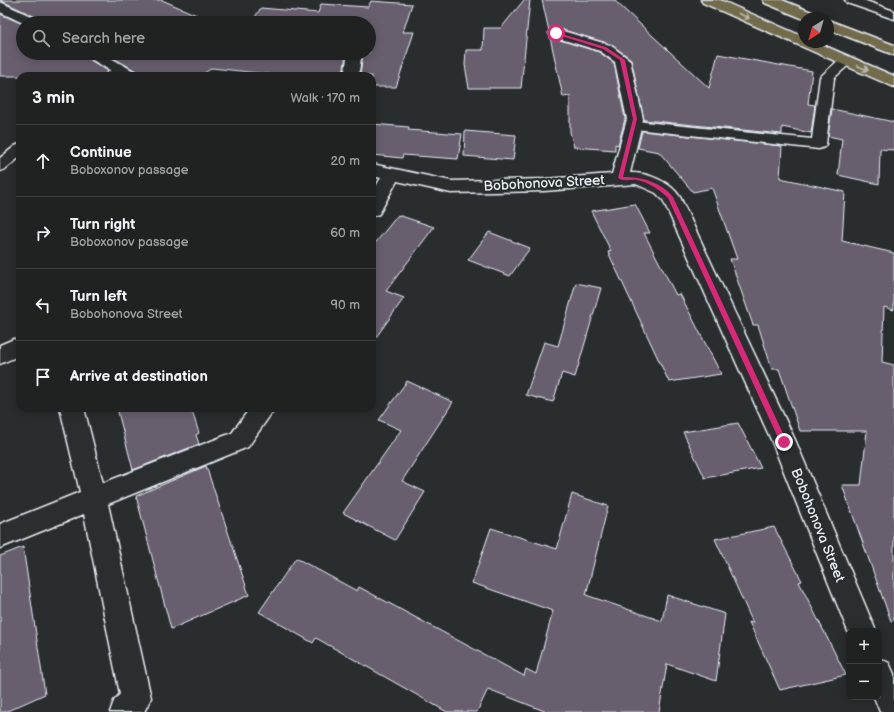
<!DOCTYPE html>
<meta charset="utf-8">
<style>
:root{--surface:#202222;--page:#282a2a;--text:#f1f3f6;--muted:#a2a4a5;--line:#3d3f40}
body{margin:0;font-family:"Balsamiq Sans",sans-serif;background:var(--page);color:var(--text)}
.controls{position:absolute;right:12px;bottom:12px;display:grid;overflow:hidden;border-radius:8px;box-shadow:0 2px 10px #0003}
.controls button{width:36px;height:36px;display:grid;place-items:center;padding:0;border:0;border-bottom:1px solid var(--line);background:var(--surface);color:var(--text);font:20px sans-serif}
.compass{position:absolute;left:798px;top:12px;width:36px;height:36px;border-radius:50%;background:var(--surface);box-shadow:0 2px 10px #0003;rotate:217deg}
.stop{position:absolute;width:12px;height:12px;margin:-9px;border:3px solid #db2777;border-radius:50%;background:#fff}
.stop.end{background:#db2777;border-color:#fff;box-shadow:0 1px 4px #0008}
.list{margin:0;padding:0;list-style:none}
h2{display:flex;justify-content:space-between;align-items:center;height:52px;margin:0;padding:0 16px;font-size:17px}
h2 small{font-size:13px;font-weight:400;color:var(--muted)}
.list li{display:grid;grid-template-columns:26px 1fr auto;gap:12px;align-items:center;box-sizing:border-box;height:72px;padding:0 16px;border-top:1px solid var(--line)}
.list b{display:block;font-size:15px;white-space:nowrap}
.list p{margin:0;font-size:13px;white-space:nowrap;color:var(--muted)}
.list em{font-size:13px;font-style:normal;color:var(--muted)}
.icon{flex:none;width:22px;height:22px;fill:none;stroke:currentColor;stroke-width:2;stroke-linecap:round;stroke-linejoin:round}
.map{position:relative;flex:none;width:894px;height:712px;overflow:hidden}
.search{position:absolute;background:var(--surface);box-shadow:0 2px 10px #0003;left:16px;top:16px;width:360px;height:44px;display:flex;align-items:center;gap:10px;box-sizing:border-box;padding:0 14px;border-radius:22px;color:var(--muted);font-size:15px}
.panel{position:absolute;background:var(--surface);box-shadow:0 2px 10px #0003;left:16px;top:72px;width:360px;height:340px;border-radius:12px}
.map>svg:first-child{display:block}
.building{fill:#685e6e;stroke:#e8f1f8}
.lines{fill:none;stroke-linecap:round;stroke-linejoin:round}
.lane-casing{stroke:#e8f1f8;stroke-width:3}
.street-casing{stroke:#e8f1f8;stroke-width:3}
.primary-casing{stroke:#e8f1f8;stroke-width:3}
.lane{fill:#2a2d2e;fill-rule:evenodd}
.street{fill:#2a2d2e;fill-rule:evenodd}
.primary{fill:#736c4b;fill-rule:evenodd}
.oneway{stroke:#b9bcb3}
.route{fill:#db2777}
.labels{text-anchor:middle;dominant-baseline:central;stroke-width:4;stroke-linejoin:round;paint-order:stroke}
.street-label{font-size:14px;fill:#e8f1f8;stroke:#2a2d2e}
</style>
<div class="map">
<svg width="894" height="712" viewBox="0 0 894 712">
<rect width="100%" height="100%" fill="#2a2d2e"/>
<filter id="ink" filterUnits="userSpaceOnUse"><feTurbulence type="fractalNoise" baseFrequency=".025" numOctaves="2"/><feDisplacementMap in="SourceGraphic" scale="8" xChannelSelector="R" yChannelSelector="G"/><feConvolveMatrix kernelMatrix="1 2 1 2 8 2 1 2 1" color-interpolation-filters="sRGB"/></filter>
<g filter="url(#ink)">
<!-- building -->
<path class="building" d="M 0,0 L 162,0 L 215,23 L 42,23 L 40,19 Z
M 524,0 L 530,0 L 521,88 L 469,88 L 465,65 L 466,50 L 483,50 L 484,28 L 501,28 Z
M 542,0 L 614,0 L 709,88 L 718,54 L 812,71 L 808,104 L 815,105 L 811,133 L 782,127 L 782,134 L 644,120 L 631,59 L 610,44 L 556,28 L 549,31 Z
M 371,1 L 412,4 L 403,32 L 414,32 L 396,87 L 372,87 L 372,76 L 360,76 L 363,53 L 369,53 L 369,23 L 251,23 L 261,8 L 318,13 L 321,4 L 368,7 Z
M 0,14 L 23,24 L 23,53 L 82,53 L 85,57 L 108,71 L 103,76 L 0,76 Z
M 550,37 L 599,52 L 614,63 L 625,119 L 618,145 L 615,144 L 615,150 L 574,147 L 570,132 L 570,96 L 563,97 Z
M 105,53 L 346,53 L 343,76 L 286,76 L 212,68 L 200,76 L 140,76 L 138,72 Z
M 832,109 L 894,122 L 894,150 L 880,149 L 879,184 L 838,175 L 842,139 L 828,136 Z
M 372,124 L 409,127 L 408,130 L 462,134 L 458,159 L 403,155 L 402,158 L 372,155 Z
M 465,131 L 516,135 L 513,160 L 464,156 Z
M 642,131 L 782,146 L 780,178 L 845,192 L 842,241 L 894,253 L 894,310 L 884,307 L 882,362 L 894,365 L 894,620 L 891,621 L 842,485 L 861,485 L 867,431 L 800,431 L 779,369 L 772,369 L 758,325 L 753,325 L 730,259 L 737,259 L 712,188 L 693,192 L 659,152 L 638,148 Z
M 635,204 L 650,233 L 644,233 L 676,295 L 680,294 L 721,374 L 669,382 L 608,252 L 611,251 L 591,211 Z
M 398,215 L 434,227 L 386,291 L 404,298 L 372,343 L 372,247 Z
M 489,232 L 530,248 L 510,276 L 468,260 Z
M 576,283 L 601,288 L 575,377 L 562,373 L 553,402 L 526,395 L 544,342 L 558,346 Z
M 407,381 L 453,402 L 402,481 L 425,492 L 395,540 L 343,513 L 401,430 L 379,420 Z
M 117,408 L 191,408 L 199,433 L 196,435 L 199,444 L 133,470 Z
M 738,423 L 761,468 L 705,478 L 683,432 Z
M 206,466 L 249,595 L 171,629 L 136,496 Z
M 572,494 L 608,506 L 586,595 L 662,621 L 667,595 L 725,614 L 716,681 L 667,664 L 659,712 L 547,712 L 488,689 L 477,712 L 447,712 L 316,638 L 313,643 L 259,612 L 296,558 L 357,591 L 359,587 L 524,676 L 526,669 L 536,674 L 553,611 L 472,583 L 491,528 L 557,549 Z
M 774,527 L 802,581 L 799,582 L 846,675 L 780,690 L 749,622 L 753,623 L 715,539 Z
M 23,547 L 45,694 L 5,712 L 0,712 L 0,556 Z"/>
<g class="lines">
<!-- lane casing -->
<g class="lane-casing">
<path id="lane" d="M 845,0 L 863,0 L 894,11 L 894,19 L 847,3 Z
M 348,53 L 362,53 L 358,76 L 344,76 Z
M 846,57 L 851,58 L 853,61 L 834,78 L 826,144 L 824,147 L 819,149 L 635,129 L 630,128 L 628,125 L 630,122 L 635,121 L 812,139 L 820,77 L 841,58 Z
M 120,65 L 125,66 L 127,69 L 119,76 L 104,76 L 115,66 Z
M 20,144 L 20,157 L 5,169 L 0,171 L 0,158 L 15,146 Z"/>
</g>
<!-- street casing -->
<g class="street-casing">
<path id="street" d="M 0,2 L 39,20 L 41,23 L 23,23 L 0,12 Z
M 556,29 L 610,45 L 630,60 L 643,119 L 630,173 C 647,172 671,182 680,197 L 796,442 L 876,631 L 849,631 L 849,634 L 772,442 L 663,200 L 656,193 L 636,184 L 544,191 L 451,193 L 397,181 L 379,214 L 372,216 L 372,193 L 381,178 L 372,176 L 372,164 L 451,181 L 544,179 L 612,174 L 627,119 L 615,62 L 600,51 L 551,36 L 549,33 L 551,30 Z
M 83,53 L 102,53 L 137,73 L 139,76 L 120,76 L 86,56 Z
M 14,339 L 20,341 L 20,359 L 16,357 L 0,364 L 0,345 Z
M 60,408 L 84,408 L 103,483 L 232,433 L 250,408 L 275,408 L 248,447 L 108,504 L 151,698 L 144,712 L 110,712 L 114,701 L 120,694 L 84,514 L 0,548 L 0,524 L 80,492 Z
M 879,658 L 889,663 L 894,674 L 894,712 L 880,712 L 874,697 L 879,697 Z"/>
</g>
<!-- primary casing -->
<g class="primary-casing">
<path id="primary" d="M 701,0 L 720,0 L 804,37 L 804,42 L 816,42 L 894,76 L 894,87 L 703,3 Z
M 763,0 L 782,0 L 819,15 L 821,18 L 804,19 L 765,3 Z
M 828,20 L 894,45 L 894,55 L 828,29 Z"/>
</g>
<!-- lane -->
<use href="#lane" class="lane"/>
<!-- street -->
<use href="#street" class="street"/>
<!-- primary -->
<use href="#primary" class="primary"/>
</g>
<!-- one-way arrows -->
<defs><path id="oneway-shaft" d="M-6 0H5M1.5-3L5.5 0L1.5 3" fill="none" stroke-width="1.6" stroke-linecap="round" stroke-linejoin="round"/></defs>
<g class="oneway">
<use href="#oneway-shaft" transform="translate(744 16) rotate(24)"/>
<use href="#oneway-shaft" transform="translate(863 68) rotate(23)"/>
</g>
</g>
<!-- route -->
<path class="route" d="M 555,32 L 606,47 L 625,60 L 637,119 L 623,177 C 642,177 661,182 673,197 L 787,442 L 786,444 L 781,444 L 780,442 L 668,198 C 660,190 648,182 637,180 C 631,179 623,182 618,178 L 633,119 L 620,60 L 603,49 L 555,34 Z"/>
<g class="labels">
<!-- street labels -->
<g class="street-label">
<text transform="translate(544 183) rotate(-3)">Bobohonova Street</text>
<text transform="translate(818 525) rotate(68)">Bobohonova Street</text>
</g>
</g>
</svg>
<div class="controls">
<button>+</button>
<button>−</button>
</div>
<svg class="compass" viewBox="-18 -18 36 36"><path d="M0-13l5 13h-10z" fill="#e53935"/><path d="M0 13l5-13h-10z" fill="#a2a4a5"/></svg>
<div class="stop" style="left:556px;top:33px"></div>
<div class="stop end" style="left:784px;top:442px"></div>
<div class="search"><svg class="icon" aria-label="search" viewBox="0 0 24 24"><circle cx="10" cy="10" r="6"/><path d="M15 15l6 6"/></svg>Search here</div>
<section class="panel">
<h2>3 min<small>Walk · 170 m</small></h2>
<ul class="list">
<li><svg class="icon" aria-label="ahead" viewBox="0 0 24 24"><path d="M12 20V5M6 11l6-6 6 6"/></svg><div><b>Continue</b><p>Boboxonov passage</p></div><em>20 m</em></li>
<li><svg class="icon" aria-label="right" viewBox="0 0 24 24"><path d="M7 20v-9h11M14 6l5 5-5 5"/></svg><div><b>Turn right</b><p>Boboxonov passage</p></div><em>60 m</em></li>
<li><svg class="icon" aria-label="left" viewBox="0 0 24 24"><path d="M17 20v-9H6M10 6l-5 5 5 5"/></svg><div><b>Turn left</b><p>Bobohonova Street</p></div><em>90 m</em></li>
<li><svg class="icon" aria-label="arrive" viewBox="0 0 24 24"><path d="M6 21V4h12l-3 4 3 4H6"/></svg><div><b>Arrive at destination</b></div></li>
</ul>
</section>
</div>
